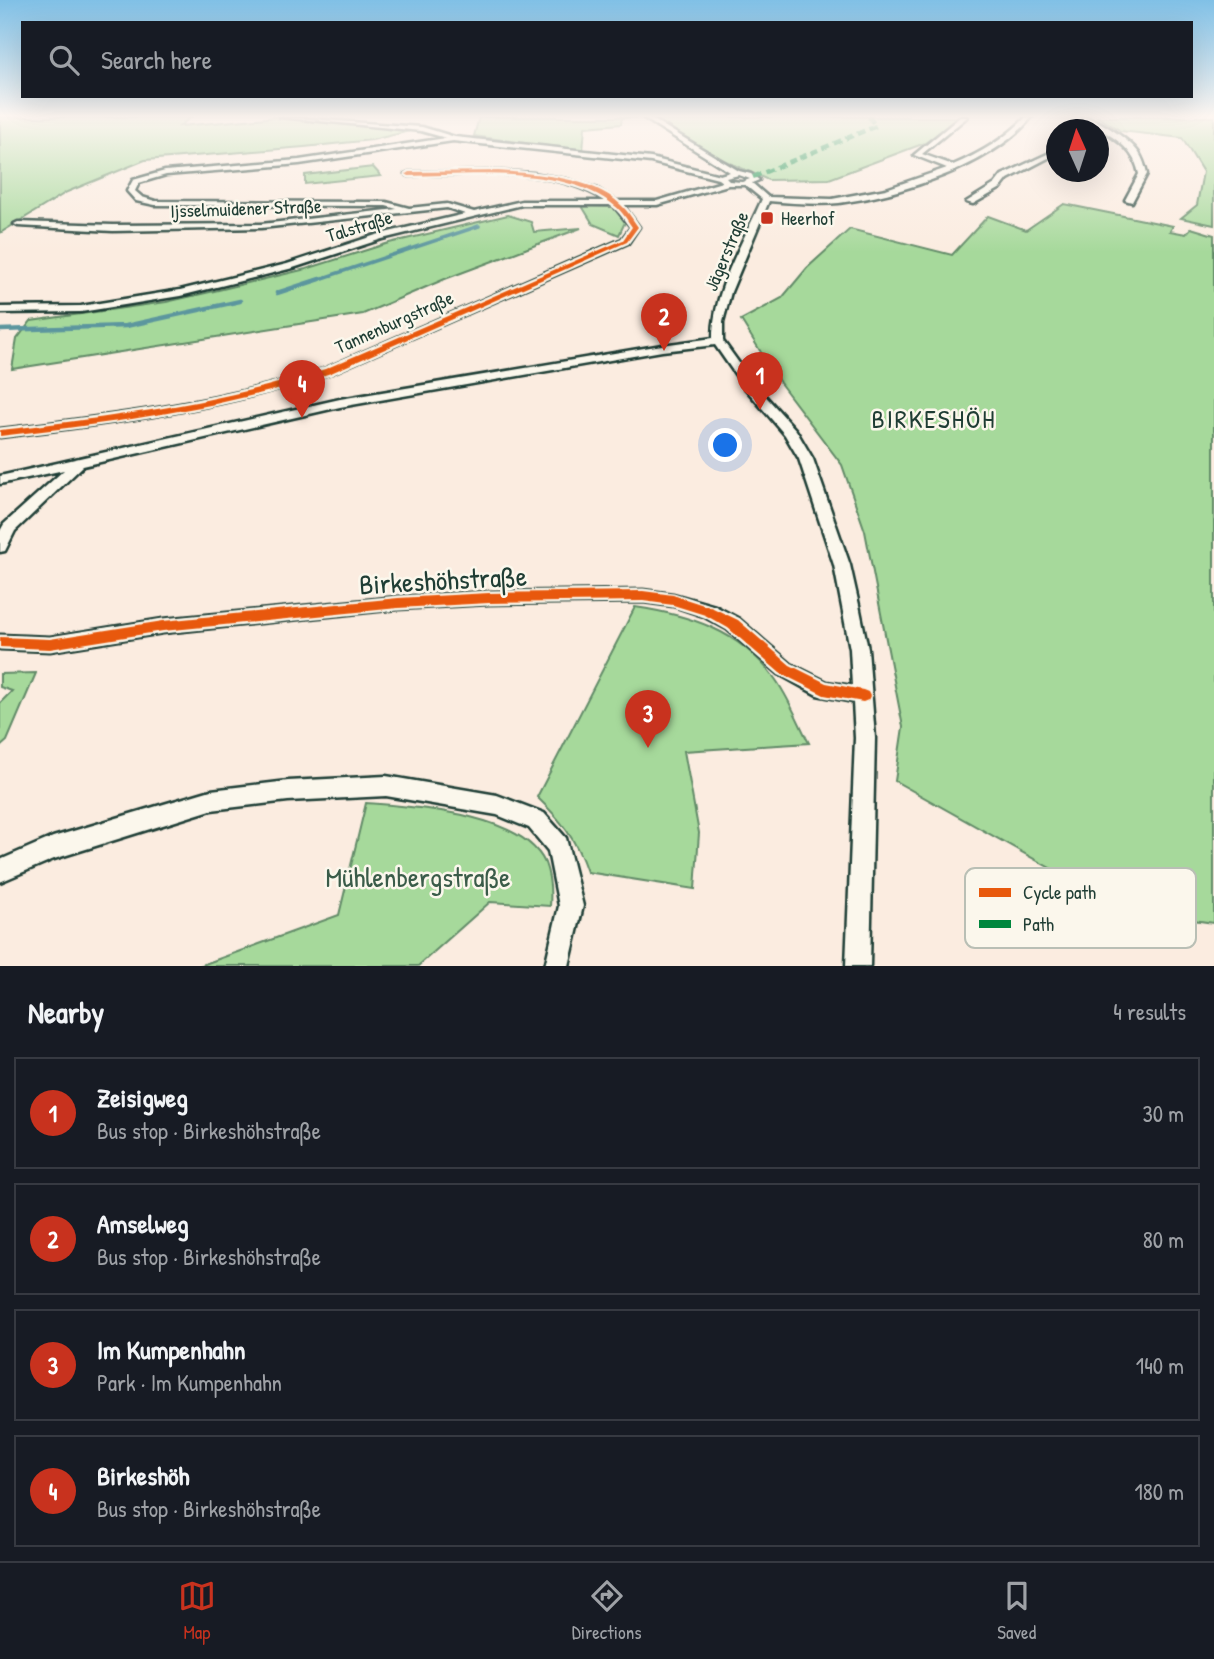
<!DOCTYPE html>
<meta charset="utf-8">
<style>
:root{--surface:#171b24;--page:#20242c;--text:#f1f3f6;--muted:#9ea1a6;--line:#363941;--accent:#c8321e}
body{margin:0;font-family:"Patrick Hand",sans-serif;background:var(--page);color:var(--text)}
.compass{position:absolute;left:1046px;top:119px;width:63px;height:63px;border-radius:50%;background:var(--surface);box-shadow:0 7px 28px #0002;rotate:357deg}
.you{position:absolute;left:726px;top:446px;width:24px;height:24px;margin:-18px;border:5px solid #fff;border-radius:50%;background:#1a73e8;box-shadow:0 0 0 10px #1a73e833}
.badge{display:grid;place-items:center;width:46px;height:46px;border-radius:50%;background:var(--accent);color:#fff;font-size:23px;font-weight:700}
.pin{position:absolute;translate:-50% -58px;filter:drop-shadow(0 2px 4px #0008)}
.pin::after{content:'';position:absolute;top:37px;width:24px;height:21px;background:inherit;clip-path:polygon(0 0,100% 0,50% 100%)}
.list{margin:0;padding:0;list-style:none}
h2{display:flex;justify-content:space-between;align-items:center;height:91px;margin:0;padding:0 28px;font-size:30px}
h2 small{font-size:23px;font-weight:400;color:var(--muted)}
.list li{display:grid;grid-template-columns:46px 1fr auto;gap:21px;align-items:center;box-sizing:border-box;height:112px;margin:0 14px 14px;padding:0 14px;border:2px solid var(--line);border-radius:0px}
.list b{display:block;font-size:26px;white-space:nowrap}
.list p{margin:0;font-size:23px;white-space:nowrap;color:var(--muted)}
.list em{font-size:23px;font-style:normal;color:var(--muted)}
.icon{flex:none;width:38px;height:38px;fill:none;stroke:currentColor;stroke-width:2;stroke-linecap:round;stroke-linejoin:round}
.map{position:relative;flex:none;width:1214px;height:966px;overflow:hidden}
.search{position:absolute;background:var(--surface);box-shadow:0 7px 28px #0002;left:21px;right:21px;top:21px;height:77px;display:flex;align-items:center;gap:18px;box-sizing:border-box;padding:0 24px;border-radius:0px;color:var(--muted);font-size:26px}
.sheet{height:595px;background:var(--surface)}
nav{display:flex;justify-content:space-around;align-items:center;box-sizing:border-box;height:98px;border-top:2px solid var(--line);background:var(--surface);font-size:19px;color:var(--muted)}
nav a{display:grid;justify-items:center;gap:4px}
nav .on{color:var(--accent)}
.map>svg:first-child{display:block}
.green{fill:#a6d99b;stroke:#628b68;stroke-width:2}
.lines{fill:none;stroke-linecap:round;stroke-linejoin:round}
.stream-far1{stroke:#5c969e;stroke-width:3.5}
.stream{stroke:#5c969e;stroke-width:4.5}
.street-casing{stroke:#1f3d34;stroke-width:5}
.street{fill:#fbf7ec;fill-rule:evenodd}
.quiet{stroke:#00873e;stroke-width:4.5;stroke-dasharray:8 4.5;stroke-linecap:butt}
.cycleway-casing{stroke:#fbf7ec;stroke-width:5}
.cycleway{fill:#e8590c;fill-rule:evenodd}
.poi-dot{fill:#c8321e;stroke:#fbf7ec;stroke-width:2.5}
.labels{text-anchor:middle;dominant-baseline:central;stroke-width:5;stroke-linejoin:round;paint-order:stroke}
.far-street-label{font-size:19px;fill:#1f3d34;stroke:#fbf7ec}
.far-poi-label{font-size:19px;fill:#1f3d34;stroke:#fbf7ec;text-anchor:start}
.quarter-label{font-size:26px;letter-spacing:2px;fill:#1f3d34;stroke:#fbf7ec}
.near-street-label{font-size:28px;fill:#1f3d34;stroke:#fbf7ec}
.near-park-label{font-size:28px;fill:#3a5c49;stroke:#fbf7ec}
.key{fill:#fbf7ec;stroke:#b9bfb5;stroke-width:2}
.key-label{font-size:19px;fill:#1f3d34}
</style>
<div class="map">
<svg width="1214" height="966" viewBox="0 0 1214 966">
<rect width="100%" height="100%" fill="#fbece0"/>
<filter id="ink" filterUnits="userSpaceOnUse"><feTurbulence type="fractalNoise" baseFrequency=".0143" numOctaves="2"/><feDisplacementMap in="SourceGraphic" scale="14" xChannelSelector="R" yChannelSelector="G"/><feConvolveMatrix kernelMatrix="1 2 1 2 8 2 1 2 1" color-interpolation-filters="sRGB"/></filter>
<g filter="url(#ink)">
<!-- green -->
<path class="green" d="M 0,117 L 191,117 L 180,126 L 277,117 L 414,130 L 372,140 L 304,147 L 145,160 L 67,192 L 0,233 Z
M 479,117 L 960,117 L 925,143 L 829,179 L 768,180 L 708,153 L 645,117 L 622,118 L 621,124 L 585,127 L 583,151 L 474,136 Z
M 1098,117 L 1214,117 L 1214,225 L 1181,218 L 1197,205 L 1203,172 L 1182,138 L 1121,131 Z
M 373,167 L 381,176 L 305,184 L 305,175 Z
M 1064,204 L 1173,226 L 1170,231 L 1186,234 L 1191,228 L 1214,235 L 1214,923 L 1125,910 L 895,781 L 903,727 L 865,531 L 842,465 L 780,383 L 741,320 L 782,298 L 807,268 L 850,229 L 952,255 L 988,216 L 1026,230 Z
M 582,206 L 618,207 L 626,220 L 619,235 L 593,224 Z
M 508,215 L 531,222 L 534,232 L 581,228 L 445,279 L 363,314 L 12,369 L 17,339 L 31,321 L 166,302 L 210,292 L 306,269 L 389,243 Z
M 635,607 C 689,615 738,630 773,676 C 788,695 798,722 809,743 L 684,751 L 699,833 L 695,889 L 587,872 C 576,839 561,820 537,797 Z
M 36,673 L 7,741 L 0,747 L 0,703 L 12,691 L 0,687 L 0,674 Z
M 366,803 C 415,807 522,813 545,863 C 550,876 551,893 550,906 L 490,902 L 418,966 L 199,966 L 339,915 Z"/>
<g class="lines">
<!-- stream-far1 -->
<path class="stream-far1" d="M 314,281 L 479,226"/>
<!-- stream -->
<path class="stream" d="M 277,293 L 320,279
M 0,330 L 126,326 L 240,301"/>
<!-- street casing -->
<g class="street-casing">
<path id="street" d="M 280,117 L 422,127 L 455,137 L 651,158 L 720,175 L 730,172 L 642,117 L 649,117 L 739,171 L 751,174 L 759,180 L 752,183 L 768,197 L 832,199 L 886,189 L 947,168 L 914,155 L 960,117 L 967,117 L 922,154 L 953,165 C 981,153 1005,139 1026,117 L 1032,117 C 992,166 901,195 839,203 C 816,205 792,203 769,201 L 731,292 L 723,322 L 723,341 L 752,381 L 796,430 L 813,459 L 850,565 L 859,605 L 868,649 L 875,738 L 870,966 L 846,966 L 855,738 L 853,702 L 817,695 L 779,674 L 727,629 L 703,616 L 673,606 L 643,602 L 489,604 L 398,609 L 163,633 L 50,651 L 0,649 L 0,635 L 50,637 L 163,619 L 398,597 L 489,592 L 643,590 L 673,594 L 715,606 L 739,619 L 791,664 L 827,682 L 852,686 L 850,649 L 834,565 L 799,459 L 785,435 L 744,387 L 715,345 L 662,351 L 340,407 L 83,466 L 15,531 L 5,551 L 0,552 L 0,531 L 4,524 L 64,470 L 0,484 L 0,476 L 340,399 L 662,345 L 713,338 C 713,290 743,243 762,199 L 745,185 L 728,185 L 657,205 L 623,205 L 639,227 L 628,243 L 332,373 C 224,409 113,424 0,437 L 0,429 C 110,416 218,403 324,369 L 622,239 L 631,227 L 613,205 L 522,205 L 382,239 L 293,268 L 180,296 L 81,312 L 0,313 L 0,307 L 81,306 L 180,290 L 287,264 L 376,235 L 465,214 L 447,208 L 261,228 L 113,231 L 18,226 L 14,224 L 18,222 L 113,225 L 261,224 L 397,209 L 386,206 L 155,205 L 136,201 L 127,191 L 133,180 L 165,171 L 299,160 L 446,138 L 421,131 ZM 453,141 L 651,162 L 718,179 L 722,182 L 657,201 L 617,201 L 598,189 L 566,179 L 533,173 L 499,171 L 409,172 L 405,174 L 409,176 C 472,175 550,165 606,201 L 522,201 L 474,212 L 447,204 L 409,208 L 386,202 L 155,201 L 142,197 L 135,191 L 139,183 L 166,175 L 299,164 ZM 739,175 L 750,179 L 742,182 L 729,181 L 726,178 Z
M 1082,117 C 1097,117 1130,140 1139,153 C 1143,159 1145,166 1147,174 L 1132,202 L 1125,200 L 1139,174 C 1133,142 1105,135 1082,117 Z
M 1056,150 L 1056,154 L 1008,179 L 1001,188 L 973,204 L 966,202 L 995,184 L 1002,175 Z
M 386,776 L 497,795 L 544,813 L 566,838 L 583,906 L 569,966 L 545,966 L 559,906 L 548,851 L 529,828 L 497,815 L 386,796 L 288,801 L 211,810 L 54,859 L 0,882 L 0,860 L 53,837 L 211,790 L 288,781 Z"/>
</g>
<!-- street -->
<use href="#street" class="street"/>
<!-- quiet -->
<path class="quiet" d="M 753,177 L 876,126 L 869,117"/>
<!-- cycleway casing -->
<g class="cycleway-casing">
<path id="cycleway" d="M 499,171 C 537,174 593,177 621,205 C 628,211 633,220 638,227 L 627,242 L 331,373 C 221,409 114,423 0,436 L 0,430 C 112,417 217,404 325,369 L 623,240 L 632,227 C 627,220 622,211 615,206 C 566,165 469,175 409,176 L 406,174 L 409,172 Z
M 643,591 L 673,595 L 713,608 L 738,620 L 790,665 L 826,683 L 863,690 L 868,692 L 870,696 L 868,700 L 863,702 L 824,695 L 780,673 L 728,628 L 705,615 L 673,605 L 643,601 L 489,603 L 398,608 L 163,631 L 50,649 L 0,647 L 0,637 L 50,639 L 163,621 L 398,598 L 489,593 Z"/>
</g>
<!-- cycleway -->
<use href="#cycleway" class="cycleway"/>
</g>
</g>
<!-- sky -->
<linearGradient id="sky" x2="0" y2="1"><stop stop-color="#80c0e6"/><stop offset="0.46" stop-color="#fdf6f1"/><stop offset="1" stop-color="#fdf6f1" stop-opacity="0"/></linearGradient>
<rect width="1214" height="252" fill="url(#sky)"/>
<!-- markers -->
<rect class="poi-dot" x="760" y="211" width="14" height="14" rx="3.5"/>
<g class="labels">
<!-- far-street labels -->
<g class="far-street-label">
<text transform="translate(246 208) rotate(-2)">Ijsselmuidener Straße</text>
<text transform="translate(359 226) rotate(-17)">Talstraße</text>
<text transform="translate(726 251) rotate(-67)">Jägerstraße</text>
<text transform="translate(394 322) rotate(-24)">Tannenburgstraße</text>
</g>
<!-- far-poi labels -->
<g class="far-poi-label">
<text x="781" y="218">Heerhof</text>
</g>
<!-- quarter labels -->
<g class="quarter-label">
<text x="934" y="418">BIRKESHÖH</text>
</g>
<!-- near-street labels -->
<g class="near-street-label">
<text transform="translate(443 580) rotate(-3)">Birkeshöhstraße</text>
</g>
<!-- near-park labels -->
<g class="near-park-label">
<text x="418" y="877">Mühlenbergstraße</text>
</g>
</g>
<!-- legend -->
<rect x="965" y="868" width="231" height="80" rx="10" class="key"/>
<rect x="979" y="888" width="32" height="9" fill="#e8590c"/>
<rect x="979" y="920" width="32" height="8" fill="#00873e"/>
<g class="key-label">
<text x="1023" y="899">Cycle path</text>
<text x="1023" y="931">Path</text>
</g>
</svg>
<svg class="compass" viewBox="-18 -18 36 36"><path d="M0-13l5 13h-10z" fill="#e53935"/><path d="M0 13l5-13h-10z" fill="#9ea1a6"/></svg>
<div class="you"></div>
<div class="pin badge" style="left:760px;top:410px">1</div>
<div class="pin badge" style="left:664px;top:351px">2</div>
<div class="pin badge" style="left:648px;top:748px">3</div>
<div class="pin badge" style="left:302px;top:418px">4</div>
<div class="search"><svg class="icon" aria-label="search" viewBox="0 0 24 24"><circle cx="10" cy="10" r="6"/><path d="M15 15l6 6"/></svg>Search here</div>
</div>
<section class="sheet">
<h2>Nearby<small>4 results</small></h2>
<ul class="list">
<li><span class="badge">1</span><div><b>Zeisigweg</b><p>Bus stop · Birkeshöhstraße</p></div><em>30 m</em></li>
<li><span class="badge">2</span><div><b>Amselweg</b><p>Bus stop · Birkeshöhstraße</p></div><em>80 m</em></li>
<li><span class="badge">3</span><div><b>Im Kumpenhahn</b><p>Park · Im Kumpenhahn</p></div><em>140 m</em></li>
<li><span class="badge">4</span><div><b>Birkeshöh</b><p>Bus stop · Birkeshöhstraße</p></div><em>180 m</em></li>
</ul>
</section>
<nav>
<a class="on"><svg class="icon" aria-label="map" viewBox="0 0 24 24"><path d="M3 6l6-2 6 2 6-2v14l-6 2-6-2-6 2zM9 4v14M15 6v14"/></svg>Map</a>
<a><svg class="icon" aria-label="directions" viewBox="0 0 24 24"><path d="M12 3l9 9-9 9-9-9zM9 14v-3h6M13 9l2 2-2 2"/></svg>Directions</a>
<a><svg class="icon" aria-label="saved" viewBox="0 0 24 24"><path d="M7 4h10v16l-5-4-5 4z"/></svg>Saved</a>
</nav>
